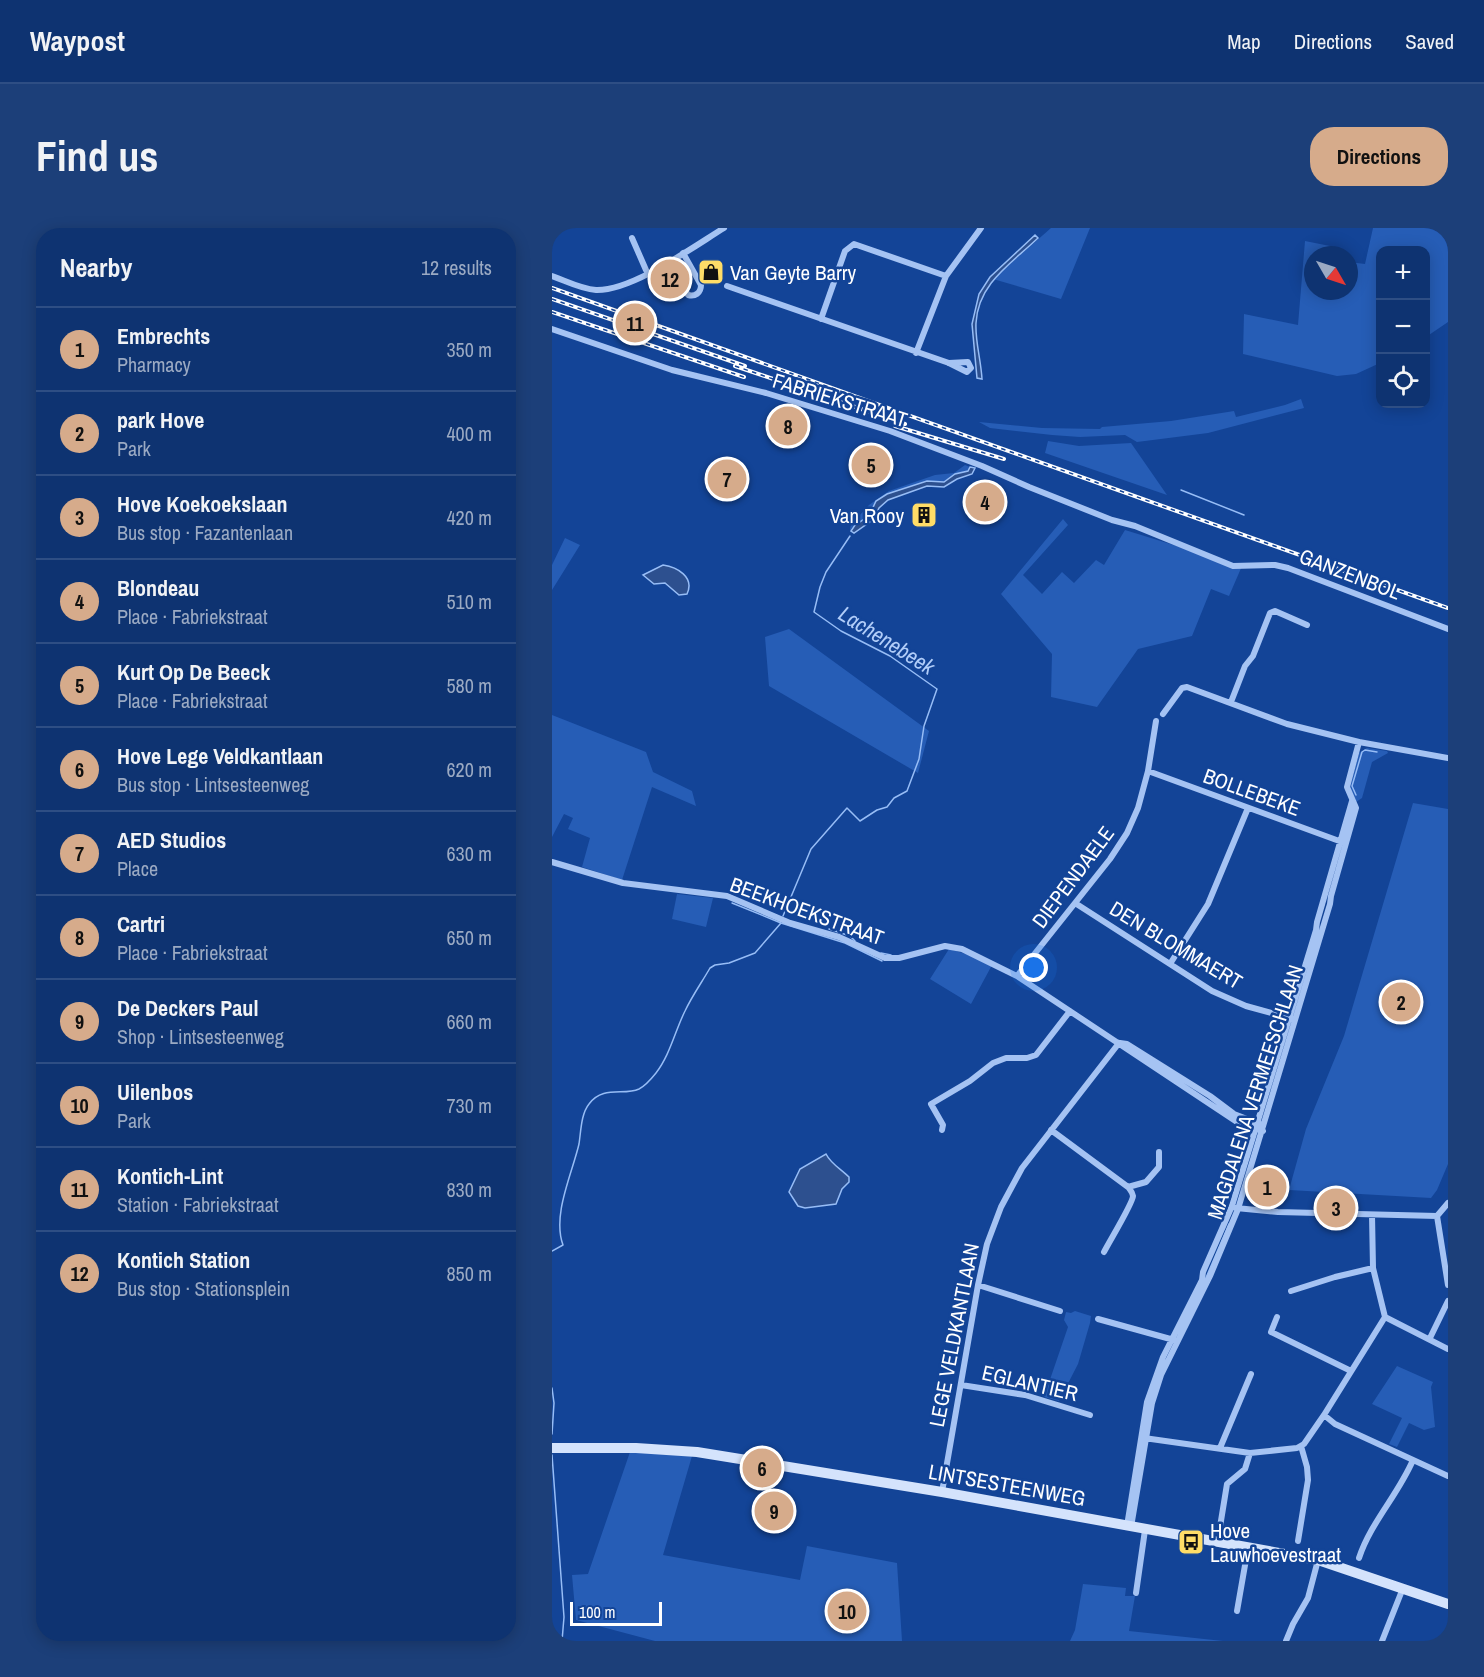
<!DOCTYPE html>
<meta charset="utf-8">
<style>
:root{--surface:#0e3371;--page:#1c3f79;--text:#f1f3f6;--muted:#9baac3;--line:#2e4e84;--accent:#d6ab8b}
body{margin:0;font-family:"Archivo Narrow",sans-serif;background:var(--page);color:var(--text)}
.controls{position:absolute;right:18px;top:18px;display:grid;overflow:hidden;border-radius:12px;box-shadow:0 3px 15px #0003}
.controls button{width:54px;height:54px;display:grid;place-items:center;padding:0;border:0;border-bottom:2px solid var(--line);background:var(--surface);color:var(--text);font:30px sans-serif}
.compass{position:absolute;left:752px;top:18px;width:54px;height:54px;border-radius:50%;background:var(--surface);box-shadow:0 3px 15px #0003;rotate:129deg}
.scale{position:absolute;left:18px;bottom:15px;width:92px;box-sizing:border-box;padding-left:6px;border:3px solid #fff;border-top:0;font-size:16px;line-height:21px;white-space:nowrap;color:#fff;-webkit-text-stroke:4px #134497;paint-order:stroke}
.you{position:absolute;left:482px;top:740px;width:21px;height:21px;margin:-15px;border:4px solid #fff;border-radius:50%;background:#1a73e8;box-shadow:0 0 0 9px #1a73e833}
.badge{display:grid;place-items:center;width:39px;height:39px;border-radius:50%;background:var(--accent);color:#111;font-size:20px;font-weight:700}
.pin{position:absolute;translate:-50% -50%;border:3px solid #fff;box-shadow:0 2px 6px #0006}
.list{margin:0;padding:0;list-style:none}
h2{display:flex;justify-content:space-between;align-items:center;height:78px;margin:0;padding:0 24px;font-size:26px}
h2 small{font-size:20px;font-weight:400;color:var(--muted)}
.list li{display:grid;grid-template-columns:39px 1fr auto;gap:18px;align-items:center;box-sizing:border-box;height:84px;padding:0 24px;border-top:2px solid var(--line)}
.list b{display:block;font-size:22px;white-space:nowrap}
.list p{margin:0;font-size:20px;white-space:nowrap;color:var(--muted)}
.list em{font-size:20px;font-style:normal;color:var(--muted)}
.icon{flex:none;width:33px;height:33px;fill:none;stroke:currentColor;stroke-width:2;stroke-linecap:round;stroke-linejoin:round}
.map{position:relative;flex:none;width:896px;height:1413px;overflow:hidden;border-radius:24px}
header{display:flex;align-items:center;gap:36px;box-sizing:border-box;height:84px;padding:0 30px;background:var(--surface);border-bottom:2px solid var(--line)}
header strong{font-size:28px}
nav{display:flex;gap:33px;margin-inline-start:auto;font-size:21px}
.intro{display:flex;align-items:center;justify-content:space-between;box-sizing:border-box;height:144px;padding:0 36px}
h1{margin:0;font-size:42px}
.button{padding:15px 27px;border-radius:24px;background:var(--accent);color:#111;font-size:21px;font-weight:700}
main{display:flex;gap:36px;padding:0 36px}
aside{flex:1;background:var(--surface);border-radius:24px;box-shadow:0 3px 15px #0003}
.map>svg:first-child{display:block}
.green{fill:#265db6}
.water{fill:#2d508f;stroke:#97bdf6;stroke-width:1.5}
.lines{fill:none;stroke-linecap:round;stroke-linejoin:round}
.stream{stroke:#97bdf6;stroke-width:1.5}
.street{stroke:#a5c3f3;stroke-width:6}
.secondary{stroke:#d4e3fc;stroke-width:10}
.rail-casing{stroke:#fff;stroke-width:4}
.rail{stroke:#134497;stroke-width:1.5;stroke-dasharray:4.5;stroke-linecap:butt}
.labels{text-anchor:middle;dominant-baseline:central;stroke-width:5;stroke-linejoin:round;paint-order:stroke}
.poi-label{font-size:21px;fill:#fff;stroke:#134497;text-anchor:start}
.street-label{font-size:21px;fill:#fff;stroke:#134497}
.water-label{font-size:22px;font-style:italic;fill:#b1cdf9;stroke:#134497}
</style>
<header>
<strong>Waypost</strong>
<nav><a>Map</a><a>Directions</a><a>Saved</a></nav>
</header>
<div class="intro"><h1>Find us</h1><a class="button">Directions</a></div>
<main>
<aside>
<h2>Nearby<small>12 results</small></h2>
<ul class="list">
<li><span class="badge">1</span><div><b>Embrechts</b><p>Pharmacy</p></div><em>350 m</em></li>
<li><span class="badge">2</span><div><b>park Hove</b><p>Park</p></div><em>400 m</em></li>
<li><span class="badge">3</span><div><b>Hove Koekoekslaan</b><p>Bus stop · Fazantenlaan</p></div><em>420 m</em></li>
<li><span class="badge">4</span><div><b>Blondeau</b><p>Place · Fabriekstraat</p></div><em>510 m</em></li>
<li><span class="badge">5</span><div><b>Kurt Op De Beeck</b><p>Place · Fabriekstraat</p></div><em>580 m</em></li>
<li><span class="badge">6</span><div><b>Hove Lege Veldkantlaan</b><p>Bus stop · Lintsesteenweg</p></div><em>620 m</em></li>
<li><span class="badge">7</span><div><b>AED Studios</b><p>Place</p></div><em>630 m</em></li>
<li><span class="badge">8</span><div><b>Cartri</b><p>Place · Fabriekstraat</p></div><em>650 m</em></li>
<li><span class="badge">9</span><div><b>De Deckers Paul</b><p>Shop · Lintsesteenweg</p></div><em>660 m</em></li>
<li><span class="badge">10</span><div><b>Uilenbos</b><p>Park</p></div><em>730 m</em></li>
<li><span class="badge">11</span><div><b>Kontich-Lint</b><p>Station · Fabriekstraat</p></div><em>830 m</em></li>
<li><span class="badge">12</span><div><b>Kontich Station</b><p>Bus stop · Stationsplein</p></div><em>850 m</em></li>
</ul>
</aside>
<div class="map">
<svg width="896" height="1413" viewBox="0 0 896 1413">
<rect width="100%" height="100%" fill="#134497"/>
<!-- green -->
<path class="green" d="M 499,0 L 538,0 L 509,71 L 441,51 Z
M 821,0 L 896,0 L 896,94 L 874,109 L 874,22 L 828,22 L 828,135 L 804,146 L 785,148 L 691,126 L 692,86 L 746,97 L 753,13 L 783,19 L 782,27 L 761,27 L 761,63 L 797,63 L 797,34 L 813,36 Z
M 749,171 L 752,180 L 656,205 L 585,214 L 573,207 L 528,209 L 500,207 L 438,200 L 427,194 L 490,200 L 548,201 L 550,199 L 619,193 L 682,183 L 684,189 L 733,177 Z
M 496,213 L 527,218 L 579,215 L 615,267 L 493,225 Z
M 413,237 L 418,239 L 416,243 L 403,246 L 392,254 L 375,253 L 335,266 L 324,273 L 317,288 L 300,299 L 299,303 L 298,301 L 299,297 L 317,277 L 337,263 L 383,247 L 402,245 Z
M 511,291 L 516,297 L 471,347 L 490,366 L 510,344 L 522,355 L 544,332 L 552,337 L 573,302 L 690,338 L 677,368 L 659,361 L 640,408 L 586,421 L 545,479 L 499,469 L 500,426 L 449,366 Z
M 13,310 L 28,317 L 0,362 L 0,337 Z
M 237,401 L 377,503 L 366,545 L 217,458 L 213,409 Z
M 0,487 L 94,524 L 101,544 L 140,563 L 144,578 L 100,559 L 70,652 L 30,639 L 38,610 L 16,601 L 21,590 L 12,586 L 0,609 Z
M 815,520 L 835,523 L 836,525 L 820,534 L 810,570 L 804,574 L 798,559 L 807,525 Z
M 861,575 L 896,581 L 896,936 L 885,962 L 879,970 L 737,962 L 754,901 L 792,808 Z
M 125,666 L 161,670 L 154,699 L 120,691 Z
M 397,721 L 414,726 L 440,737 L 419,776 L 378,751 Z
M 523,1083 L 539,1088 L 538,1095 L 526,1136 L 507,1173 L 492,1169 L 516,1099 L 512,1092 L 514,1084 L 519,1085 Z
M 845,1138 L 881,1154 L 879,1159 L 883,1199 L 872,1202 L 857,1195 L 845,1219 L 837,1216 L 850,1190 L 820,1176 Z
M 78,1224 L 140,1228 L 111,1327 L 248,1352 L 255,1318 L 345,1335 L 350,1413 L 103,1413 L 24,1392 L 20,1347 L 36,1346 Z
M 531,1356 L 574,1360 L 573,1368 L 583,1368 L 577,1403 L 671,1413 L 518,1413 L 523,1402 Z"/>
<!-- water -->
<path class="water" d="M 483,7 L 486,10 C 460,35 426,55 424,95 C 423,113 429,132 430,151 L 425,150 L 420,96 L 427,66 L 438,49 Z
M 418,239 L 423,240 L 420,246 L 405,251 L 392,259 L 375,258 L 336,272 L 327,280 L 322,291 L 302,305 L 299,303 L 303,297 L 317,288 L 324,273 L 335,266 L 375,253 L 392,254 L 403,246 L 416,243 Z
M 111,337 C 125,339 143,349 135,366 L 127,367 L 113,355 L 102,356 L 91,347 Z
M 274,926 C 279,936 289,941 297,949 L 297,954 L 290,961 L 284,976 L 253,980 L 246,978 L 237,964 L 248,941 Z"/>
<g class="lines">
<!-- stream -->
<path class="stream" d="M 629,262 L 692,287
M 804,567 L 800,558 L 810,524 L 813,522 L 825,524
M 180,675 L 229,695 L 293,715 L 330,733
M 231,688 L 259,621 L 295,580 L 308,593 L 325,582 L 335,579 L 342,570 L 355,563 L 367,531 L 372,498 L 385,461 L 338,428 L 289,403 L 262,384 L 268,359 L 274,344 L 298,308
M 277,701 L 298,708 L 303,713
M 329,725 L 339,727
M 0,1023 L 11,1017 C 0,987 20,946 27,916 C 29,903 29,886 37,876 C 51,857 72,868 87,861 C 93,858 100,850 104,845 C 118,827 123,803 133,783 C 140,768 150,754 158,740 L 163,737 L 177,735 L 203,725 L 229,695
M 653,1052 L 677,996
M 0,1160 L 2,1175 L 0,1206
M 0,1227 L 12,1389 L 10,1413"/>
<!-- street -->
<path class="street" d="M 80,10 L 94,42
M 116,34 L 136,67 C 143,69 149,65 149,57 L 131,25
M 0,48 C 14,53 29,61 44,62 C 80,63 141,19 172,0
M 175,58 L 397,135 L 415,144 L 419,140 L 416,134 L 397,135
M 269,91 L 293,23 L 302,16 L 394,48
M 0,101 L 120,142 L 214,165 L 338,203 L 430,238 L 477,259 L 560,292 L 583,298 L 681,338 L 723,337 L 736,340 L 896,401
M 364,125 L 394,48 L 429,0
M 679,474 L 693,438 L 701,428 L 718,385 L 723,383 L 755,397
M 611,486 L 630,460 L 635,459 L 735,496 L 807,514 L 896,530
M 596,543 L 790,614
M 0,634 L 71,655 L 175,668 L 238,695 L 287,709 L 333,730 L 347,730 L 393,718 L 410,721 L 465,748 L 685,894 L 711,903
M 523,675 L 660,763 L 694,778 L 741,791
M 618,736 L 656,676 L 696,580
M 465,748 L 558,631 L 575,605 L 586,580 L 596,543 L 604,493
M 568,815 L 575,816 L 658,868 L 682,886 L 708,896
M 390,902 L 391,897 L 379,876 L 418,853 L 441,835 L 454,830 L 475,830 L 484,827 L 518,783
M 499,902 L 576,959 C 579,963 580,963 581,968 C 581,975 557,1014 552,1024
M 576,959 L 594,954 L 607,939 L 607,924
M 684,980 L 726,984 L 885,988 L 896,975
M 885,988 L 896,1057
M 426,1057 L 508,1083
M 739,1063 L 783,1049 L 821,1040
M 725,1089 L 719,1104 L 799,1143
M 833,1089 L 896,1121
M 546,1091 L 622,1112
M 878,1110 L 896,1073
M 409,1157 L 473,1167 L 538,1187
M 772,1187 L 783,1196 L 896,1248
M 592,1210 L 698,1225 L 745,1220 L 752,1216 L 772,1187 L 833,1089 L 821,1040 L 820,987
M 668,1220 L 699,1146
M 390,1264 L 426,1057 L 435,1016 L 449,979 L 470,940 L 567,815
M 575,1298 L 595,1174 L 611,1129 L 650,1052 L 651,1044 L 680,978 L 764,702 L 765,694 L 800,573
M 579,1299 L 600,1175 L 609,1147 L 658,1048 L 686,981 L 778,676 L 779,668 L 804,580 L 795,559 L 807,514
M 668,1299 L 675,1256 L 693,1241 L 698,1225
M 746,1313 L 756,1252 L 755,1239 L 749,1218
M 807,1330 C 819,1294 846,1267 861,1232
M 584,1365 L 593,1302
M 685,1383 L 696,1320
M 734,1413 L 741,1396 L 756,1370 L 766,1332
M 830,1413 L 851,1360"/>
<!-- secondary -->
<path class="secondary" d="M 0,1220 L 84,1220 L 145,1224 L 390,1264 L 766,1332 L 896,1376"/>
<!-- rail casing -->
<g class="rail-casing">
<path id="rail" d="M 0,60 L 896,380
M 0,71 L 193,138
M 0,84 L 192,149
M 183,138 L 353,196
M 343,198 L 452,231"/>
</g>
<!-- rail -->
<use href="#rail" class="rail"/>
</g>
<!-- icons -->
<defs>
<g id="shop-square" transform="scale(1.35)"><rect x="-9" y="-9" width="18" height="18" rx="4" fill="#ffdd67" stroke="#134497"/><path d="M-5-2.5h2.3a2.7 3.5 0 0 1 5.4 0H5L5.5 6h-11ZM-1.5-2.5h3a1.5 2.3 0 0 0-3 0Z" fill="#111"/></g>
<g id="building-square" transform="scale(1.35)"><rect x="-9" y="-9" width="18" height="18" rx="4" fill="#ffdd67" stroke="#134497"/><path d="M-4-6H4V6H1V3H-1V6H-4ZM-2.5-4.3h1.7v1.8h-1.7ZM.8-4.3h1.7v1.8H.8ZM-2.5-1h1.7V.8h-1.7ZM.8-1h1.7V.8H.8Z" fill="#111"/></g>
<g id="bus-square" transform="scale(1.35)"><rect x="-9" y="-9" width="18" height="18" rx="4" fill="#ffdd67" stroke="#134497"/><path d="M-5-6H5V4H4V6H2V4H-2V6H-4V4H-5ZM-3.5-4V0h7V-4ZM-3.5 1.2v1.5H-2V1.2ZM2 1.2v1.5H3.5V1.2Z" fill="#111"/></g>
</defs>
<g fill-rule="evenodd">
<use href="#shop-square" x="159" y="44"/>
<use href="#building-square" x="372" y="287"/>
<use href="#bus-square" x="639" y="1314"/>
</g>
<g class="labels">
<!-- poi labels -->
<g class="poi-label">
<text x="178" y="44">Van Geyte Barry</text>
<text x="352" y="287" text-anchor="end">Van Rooy</text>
<text x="658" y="1302">Hove<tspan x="658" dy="24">Lauwhoevestraat</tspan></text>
</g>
<!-- street labels -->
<g class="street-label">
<text transform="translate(288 172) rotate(17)">FABRIEKSTRAAT</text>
<text transform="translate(798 346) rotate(21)">GANZENBOL</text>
<text transform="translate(700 564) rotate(20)">BOLLEBEKE</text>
<text transform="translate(521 649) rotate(-53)">DIEPENDAELE</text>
<text transform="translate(255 683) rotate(20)">BEEKHOEKSTRAAT</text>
<text transform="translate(624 717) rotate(31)">DEN BLOMMAERT</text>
<text transform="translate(703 864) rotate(-72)">MAGDALENA VERMEESCHLAAN</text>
<text transform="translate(402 1107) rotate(-79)">LEGE VELDKANTLAAN</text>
<text transform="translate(478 1155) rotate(13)">EGLANTIER</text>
<text transform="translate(455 1257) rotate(10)">LINTSESTEENWEG</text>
</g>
<!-- water labels -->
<g class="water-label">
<text transform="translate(335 412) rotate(32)">Lachenebeek</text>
</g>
</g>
</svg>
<div class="controls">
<button>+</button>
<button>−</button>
<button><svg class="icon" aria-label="locate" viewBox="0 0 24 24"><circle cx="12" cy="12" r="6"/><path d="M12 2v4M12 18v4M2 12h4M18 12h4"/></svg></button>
</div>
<svg class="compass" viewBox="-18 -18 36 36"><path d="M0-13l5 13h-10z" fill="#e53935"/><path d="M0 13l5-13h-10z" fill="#9baac3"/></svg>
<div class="scale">100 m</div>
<div class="you"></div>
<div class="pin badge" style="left:715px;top:959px">1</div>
<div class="pin badge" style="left:849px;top:774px">2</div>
<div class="pin badge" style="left:784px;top:980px">3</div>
<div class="pin badge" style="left:433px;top:274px">4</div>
<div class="pin badge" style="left:319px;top:237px">5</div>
<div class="pin badge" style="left:210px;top:1240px">6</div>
<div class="pin badge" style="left:175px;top:251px">7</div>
<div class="pin badge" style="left:236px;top:198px">8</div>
<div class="pin badge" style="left:222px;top:1283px">9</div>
<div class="pin badge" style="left:295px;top:1383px">10</div>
<div class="pin badge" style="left:83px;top:95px">11</div>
<div class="pin badge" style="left:118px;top:51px">12</div>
</div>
</main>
